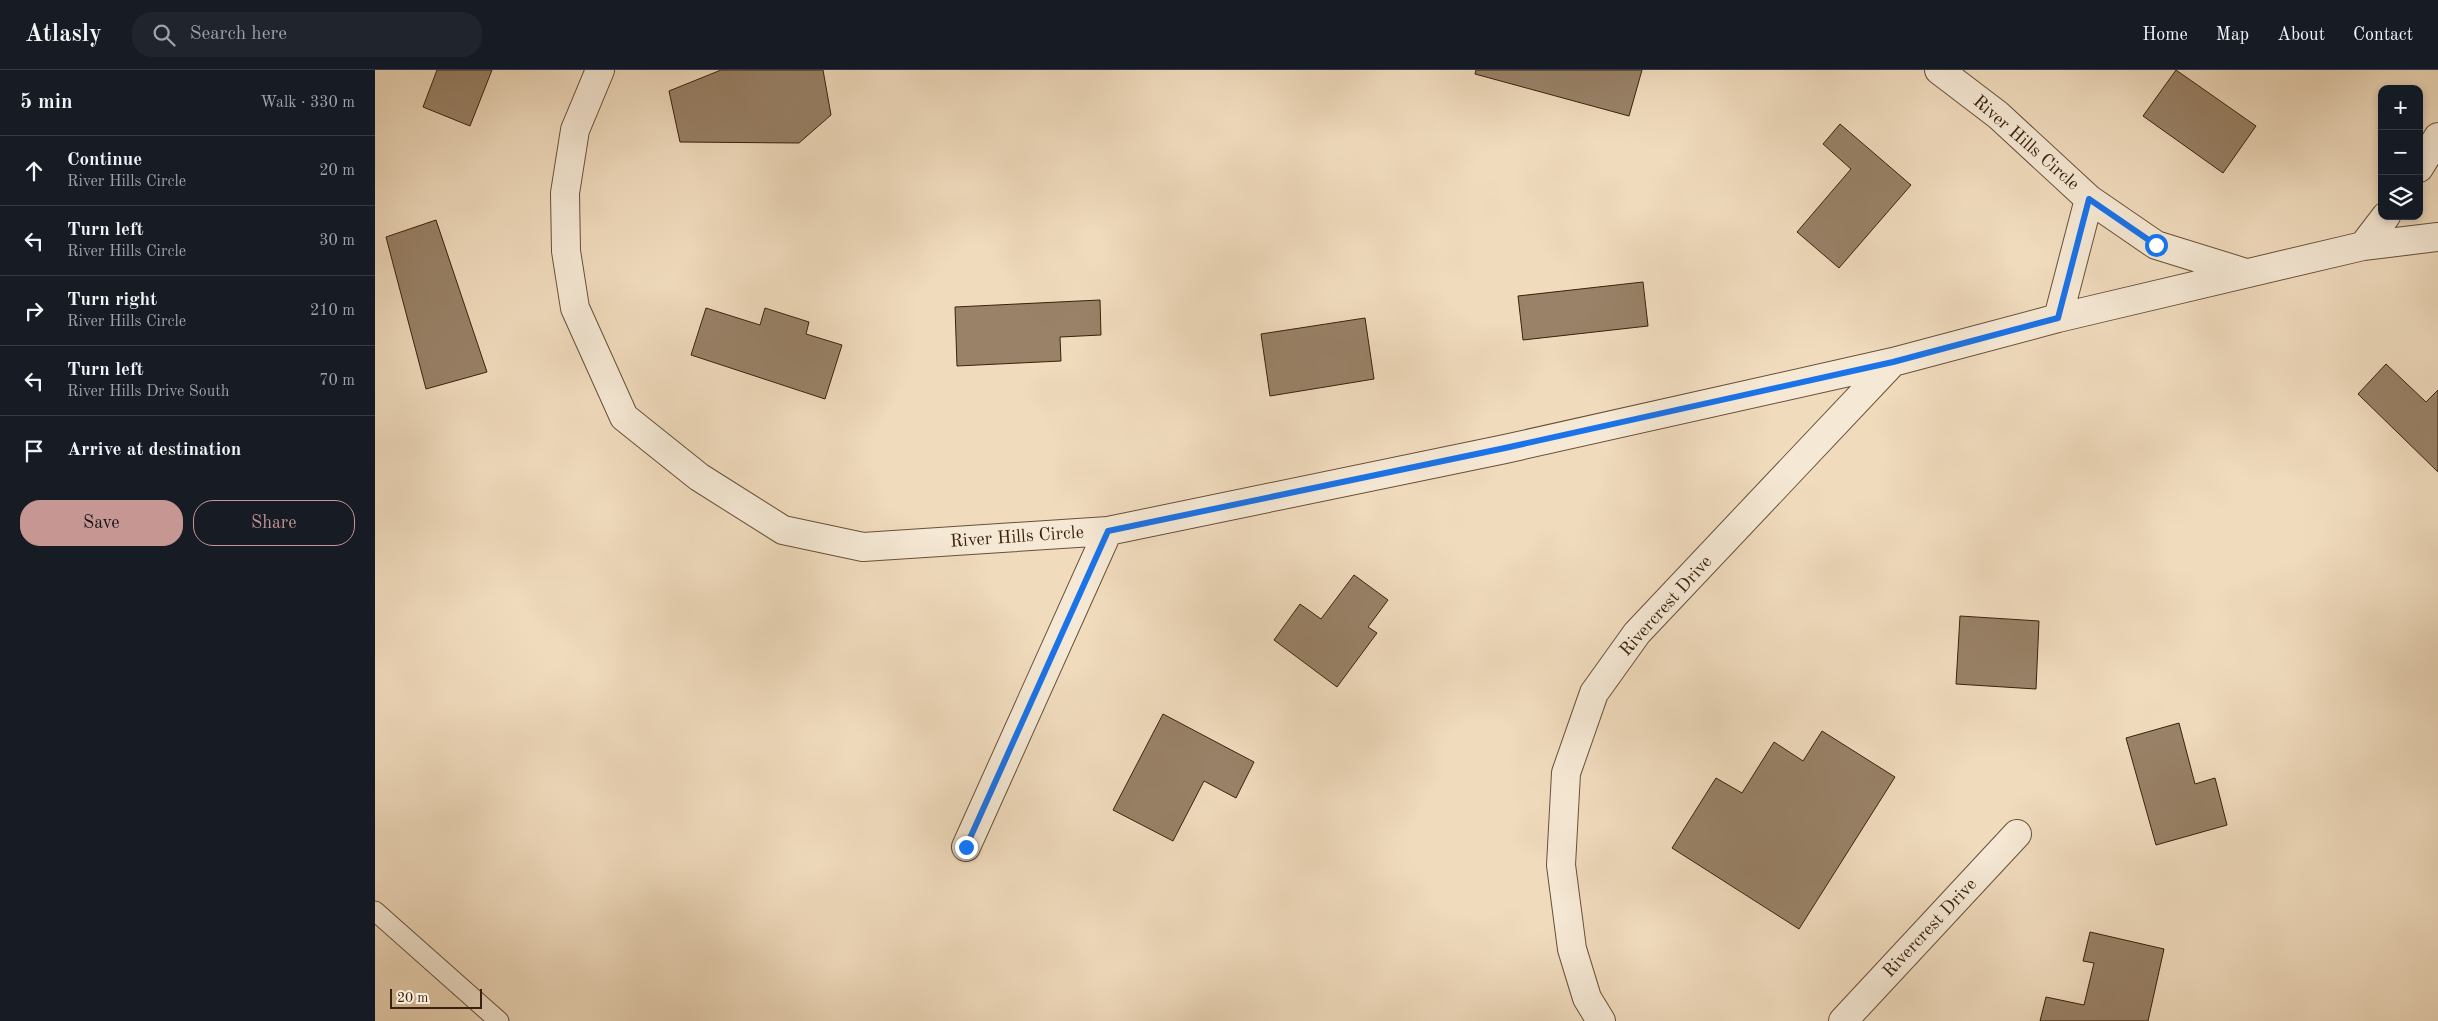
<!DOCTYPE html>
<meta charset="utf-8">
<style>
:root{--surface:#171b24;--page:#20242c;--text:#f1f3f6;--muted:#9ea1a6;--line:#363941;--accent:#c59692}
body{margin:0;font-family:"Old Standard TT",serif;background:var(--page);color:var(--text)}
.controls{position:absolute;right:15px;top:15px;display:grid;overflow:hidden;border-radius:10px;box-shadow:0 2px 8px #0003}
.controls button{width:45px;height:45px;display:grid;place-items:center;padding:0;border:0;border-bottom:1px solid var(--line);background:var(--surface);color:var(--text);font:25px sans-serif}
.scale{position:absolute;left:15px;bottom:12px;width:92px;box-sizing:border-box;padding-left:5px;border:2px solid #3a210b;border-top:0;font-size:14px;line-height:18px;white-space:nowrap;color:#3a210b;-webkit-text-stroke:4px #f5e8d4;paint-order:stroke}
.stop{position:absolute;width:15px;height:15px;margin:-11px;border:4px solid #1a73e8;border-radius:50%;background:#fff}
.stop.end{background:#1a73e8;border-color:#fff;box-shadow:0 1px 5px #0008}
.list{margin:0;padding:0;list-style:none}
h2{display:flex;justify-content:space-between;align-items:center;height:65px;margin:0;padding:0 20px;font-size:21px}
h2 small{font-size:16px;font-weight:400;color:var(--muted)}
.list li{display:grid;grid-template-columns:32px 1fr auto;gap:15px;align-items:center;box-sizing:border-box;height:70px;padding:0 20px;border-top:1px solid var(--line)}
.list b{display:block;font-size:19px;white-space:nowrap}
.list p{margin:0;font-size:16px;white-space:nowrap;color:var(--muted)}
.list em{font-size:16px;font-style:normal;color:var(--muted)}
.actions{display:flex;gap:10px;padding:15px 20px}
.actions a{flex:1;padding:11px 0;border:1px solid var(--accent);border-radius:20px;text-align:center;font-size:18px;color:var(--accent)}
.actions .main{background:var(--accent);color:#111}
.icon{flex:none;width:28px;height:28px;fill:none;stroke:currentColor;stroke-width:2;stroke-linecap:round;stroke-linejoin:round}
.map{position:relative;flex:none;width:2063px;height:951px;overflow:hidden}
header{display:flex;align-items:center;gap:30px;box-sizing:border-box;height:70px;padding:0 25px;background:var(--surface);border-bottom:1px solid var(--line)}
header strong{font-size:24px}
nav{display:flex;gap:28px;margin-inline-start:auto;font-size:18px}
.search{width:350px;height:45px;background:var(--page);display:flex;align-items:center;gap:12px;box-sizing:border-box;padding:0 18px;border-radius:20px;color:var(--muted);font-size:19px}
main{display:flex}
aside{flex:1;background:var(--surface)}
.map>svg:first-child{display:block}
.building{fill:#998268;stroke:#3a210b}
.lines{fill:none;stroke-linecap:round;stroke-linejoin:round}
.lane-casing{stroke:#685038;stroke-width:21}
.street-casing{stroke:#685038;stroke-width:30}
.lane{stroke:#f5e8d4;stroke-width:19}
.street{stroke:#f5e8d4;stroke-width:28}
.route{stroke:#1a73e8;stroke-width:6}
.labels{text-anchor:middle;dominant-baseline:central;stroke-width:4;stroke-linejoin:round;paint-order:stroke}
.street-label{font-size:18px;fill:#3a210b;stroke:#f5e8d4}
</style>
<header>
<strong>Atlasly</strong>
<div class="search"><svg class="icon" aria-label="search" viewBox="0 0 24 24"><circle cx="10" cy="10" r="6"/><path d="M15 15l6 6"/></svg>Search here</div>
<nav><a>Home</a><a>Map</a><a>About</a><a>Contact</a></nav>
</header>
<main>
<aside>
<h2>5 min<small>Walk · 330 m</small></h2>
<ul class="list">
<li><svg class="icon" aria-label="ahead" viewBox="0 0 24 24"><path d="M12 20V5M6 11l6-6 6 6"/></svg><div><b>Continue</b><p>River Hills Circle</p></div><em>20 m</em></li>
<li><svg class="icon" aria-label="left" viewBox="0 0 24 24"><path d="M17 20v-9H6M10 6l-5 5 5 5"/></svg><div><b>Turn left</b><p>River Hills Circle</p></div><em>30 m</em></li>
<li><svg class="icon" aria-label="right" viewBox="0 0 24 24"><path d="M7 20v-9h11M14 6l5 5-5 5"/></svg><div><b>Turn right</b><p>River Hills Circle</p></div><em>210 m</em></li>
<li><svg class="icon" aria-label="left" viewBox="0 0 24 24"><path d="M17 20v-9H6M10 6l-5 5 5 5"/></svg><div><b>Turn left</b><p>River Hills Drive South</p></div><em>70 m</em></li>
<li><svg class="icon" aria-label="arrive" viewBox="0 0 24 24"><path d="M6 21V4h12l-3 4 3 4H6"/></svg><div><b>Arrive at destination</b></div></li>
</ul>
<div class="actions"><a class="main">Save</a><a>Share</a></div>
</aside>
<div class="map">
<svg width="2063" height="951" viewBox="0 0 2063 951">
<rect width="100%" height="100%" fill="#f0dbbd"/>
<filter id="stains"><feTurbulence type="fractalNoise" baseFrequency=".004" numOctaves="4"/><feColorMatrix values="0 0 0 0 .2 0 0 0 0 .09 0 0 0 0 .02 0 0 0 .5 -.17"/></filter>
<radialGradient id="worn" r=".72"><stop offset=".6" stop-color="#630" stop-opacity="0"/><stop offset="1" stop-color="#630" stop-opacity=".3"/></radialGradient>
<!-- building -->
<path class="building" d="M 62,0 L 117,0 L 95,56 L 48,37 Z
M 346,0 L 448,0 L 456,45 L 424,73 L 305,72 L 294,21 Z
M 1101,0 L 1267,0 L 1254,46 L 1100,4 Z
M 1801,0 L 1881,56 L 1848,103 L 1768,46 Z
M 1465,54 L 1536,115 L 1464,198 L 1422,162 L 1476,99 L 1448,74 Z
M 61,150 L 112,302 L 51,319 L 11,167 Z
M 1268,212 L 1273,256 L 1148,270 L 1143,226 Z
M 725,230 L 726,265 L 685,267 L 686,291 L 582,296 L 580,237 Z
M 331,238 L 385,255 L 390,238 L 434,252 L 431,264 L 467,275 L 450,329 L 316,285 Z
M 990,248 L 999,309 L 895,326 L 886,264 Z
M 2011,294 L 2051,332 L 2063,320 L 2063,402 L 1983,324 Z
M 979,505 L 1013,530 L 993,557 L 1002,563 L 962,617 L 899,570 L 925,534 L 946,549 Z
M 1585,546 L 1664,551 L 1661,619 L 1581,614 Z
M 788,644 L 879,692 L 861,728 L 829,711 L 798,771 L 738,740 Z
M 1804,653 L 1820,714 L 1840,708 L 1852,755 L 1781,775 L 1751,668 Z
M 1447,661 L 1520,707 L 1424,859 L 1297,778 L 1341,708 L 1367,723 L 1399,672 L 1428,691 Z
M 1715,862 L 1789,879 L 1773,951 L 1665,951 L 1671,927 L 1709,935 L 1719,893 L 1708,891 Z"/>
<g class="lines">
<!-- lane casing -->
<g class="lane-casing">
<path id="lane" d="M 0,841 L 124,951"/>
</g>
<!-- street casing -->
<g class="street-casing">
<path id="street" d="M 225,0 L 200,60 L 190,123 L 191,181 L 200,238 L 249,347 L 324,407 L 408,460 L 488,477 L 733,461 L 1130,379 L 1518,292 L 1683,248 L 1714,129
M 1564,0 L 1623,45 L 1714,129 L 1781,175 L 1871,203
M 2044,98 L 2063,67
M 1988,176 L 2063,167
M 1683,248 L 1988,176 L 2011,146
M 591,777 L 733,461
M 1226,951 L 1212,928 L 1197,879 L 1186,795 L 1191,703 L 1219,623 L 1262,563 L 1518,292
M 1468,951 L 1642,764"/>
</g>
<!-- lane -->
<use href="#lane" class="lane"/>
<!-- street -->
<use href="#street" class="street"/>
</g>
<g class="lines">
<!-- route -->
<path class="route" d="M 591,777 L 733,461 L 1130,378 L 1518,292 L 1683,248 L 1714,129 L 1781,175"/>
</g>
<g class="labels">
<!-- street labels -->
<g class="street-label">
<text transform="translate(1651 73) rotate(41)">River Hills Circle</text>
<text transform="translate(642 467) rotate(-4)">River Hills Circle</text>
<text transform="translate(1291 536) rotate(-48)">Rivercrest Drive</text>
<text transform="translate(1555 858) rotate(-47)">Rivercrest Drive</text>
</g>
</g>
<rect width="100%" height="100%" filter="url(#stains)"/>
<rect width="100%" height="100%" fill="url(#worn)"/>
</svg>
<div class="controls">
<button>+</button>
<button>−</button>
<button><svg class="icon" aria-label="layers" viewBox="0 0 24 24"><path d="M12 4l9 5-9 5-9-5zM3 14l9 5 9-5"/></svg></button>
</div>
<div class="scale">20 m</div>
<div class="stop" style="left:1781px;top:175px"></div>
<div class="stop end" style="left:591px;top:777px"></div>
</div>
</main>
